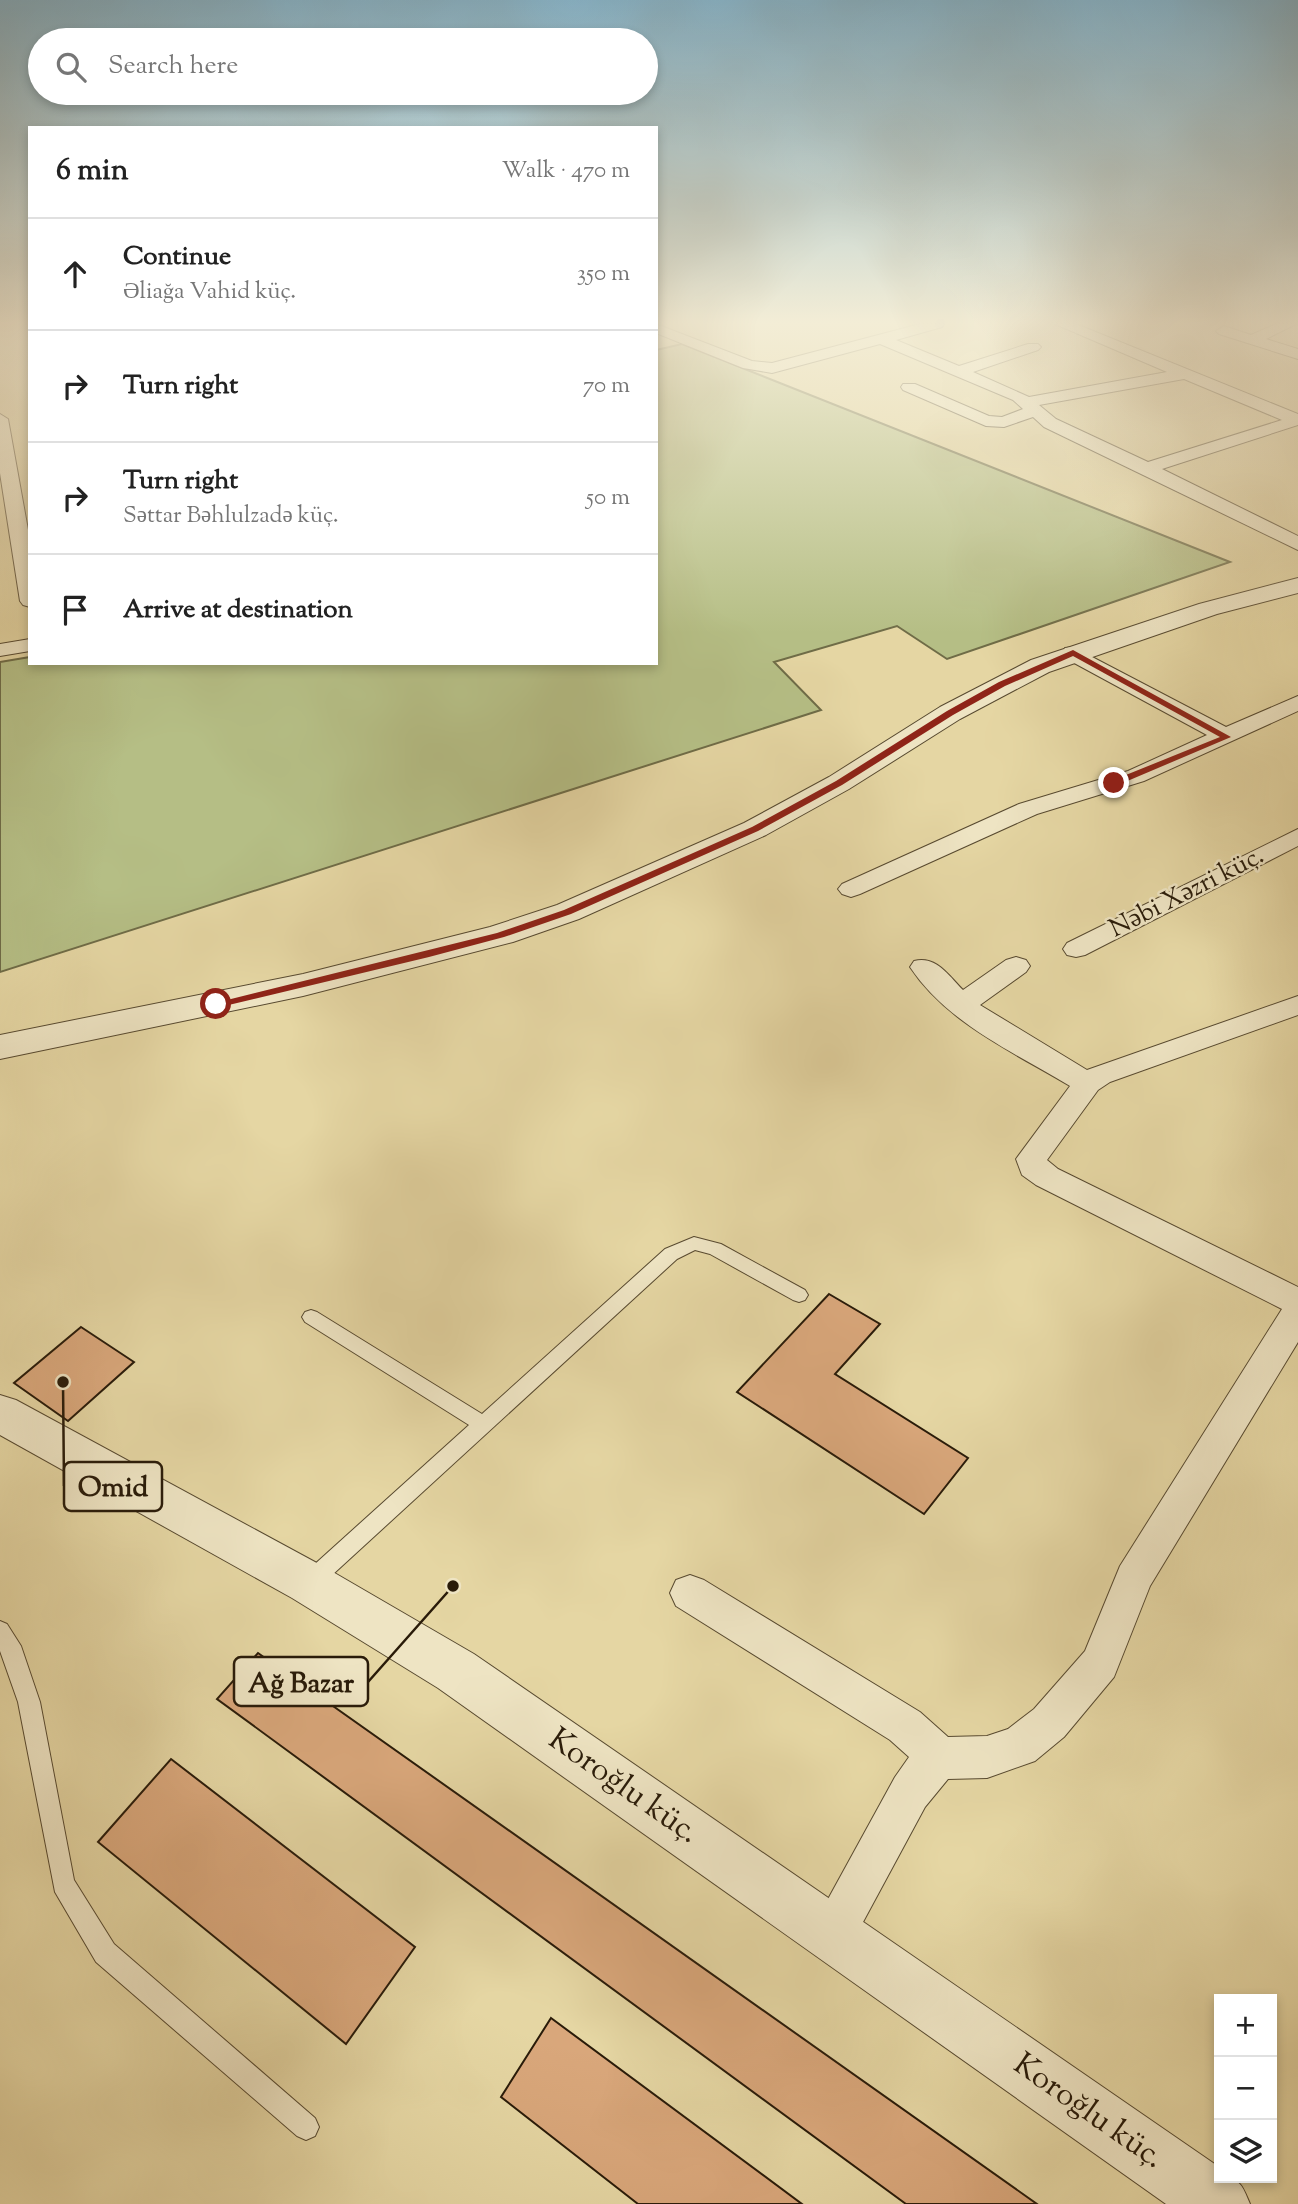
<!DOCTYPE html>
<meta charset="utf-8">
<style>
:root{--surface:#fff;--page:#f6f6f6;--text:#222;--muted:#767676;--line:#e0e0e0}
body{margin:0;font-family:"Sorts Mill Goudy",serif;background:var(--page);color:var(--text)}
.controls{position:absolute;right:21px;bottom:21px;display:grid;overflow:hidden;border-radius:0px;box-shadow:0 4px 10px #0003}
.controls button{width:63px;height:63px;display:grid;place-items:center;padding:0;border:0;border-bottom:2px solid var(--line);background:var(--surface);color:var(--text);font:35px sans-serif}
.stop{position:absolute;width:21px;height:21px;margin:-16px;border:5px solid #8f2418;border-radius:50%;background:#fff}
.stop.end{background:#8f2418;border-color:#fff;box-shadow:0 2px 7px #0008}
.list{margin:0;padding:0;list-style:none}
h2{display:flex;justify-content:space-between;align-items:center;height:91px;margin:0;padding:0 28px;font-size:30px}
h2 small{font-size:23px;font-weight:400;color:var(--muted)}
.list li{display:grid;grid-template-columns:46px 1fr auto;gap:21px;align-items:center;box-sizing:border-box;height:112px;padding:0 28px;border-top:2px solid var(--line)}
.list b{display:block;font-size:26px;white-space:nowrap}
.list p{margin:0;font-size:23px;white-space:nowrap;color:var(--muted)}
.list em{font-size:23px;font-style:normal;color:var(--muted)}
.icon{flex:none;width:38px;height:38px;fill:none;stroke:currentColor;stroke-width:2;stroke-linecap:round;stroke-linejoin:round}
.map{position:relative;flex:none;width:1298px;height:2204px;overflow:hidden}
.search{position:absolute;background:var(--surface);box-shadow:0 4px 10px #0003;left:28px;top:28px;width:630px;height:77px;display:flex;align-items:center;gap:18px;box-sizing:border-box;padding:0 24px;border-radius:38px;color:var(--muted);font-size:26px}
.panel{position:absolute;background:var(--surface);box-shadow:0 4px 10px #0003;left:28px;top:126px;width:630px;height:539px;border-radius:0px}
.map>svg:first-child{display:block}
.green{fill:#b5be85;stroke:#6f6c47;stroke-width:2}
.building{fill:#d9a77b;stroke:#291b09;stroke-width:2}
.lines{fill:none;stroke-linecap:round;stroke-linejoin:round}
.service-casing{stroke:#584a30;stroke-width:2}
.minor-casing{stroke:#584a30;stroke-width:2}
.tertiary-casing{stroke:#584a30;stroke-width:2}
.service{fill:#eee4c3;fill-rule:evenodd}
.minor{fill:#eee4c3;fill-rule:evenodd}
.tertiary{fill:#eee4c3;fill-rule:evenodd}
.route{fill:#8f2418}
.labels{text-anchor:middle;dominant-baseline:central;stroke-width:5;stroke-linejoin:round;paint-order:stroke}
.street-label{font-size:26px;fill:#291b09;stroke:#eee4c3}
.near-street-label{font-size:32px;fill:#291b09;stroke:#eee4c3}
.leader{fill:none;stroke:#291b09;stroke-width:2.5}
.callout-dot{fill:#291b09;stroke:#eee4c3;stroke-width:2.5}
.callout{fill:#eee4c3;stroke:#291b09;stroke-width:2.5}
.callout-label{font-size:28px;text-anchor:middle;font-weight:bold;fill:#291b09}
</style>
<div class="map">
<svg width="1298" height="2204" viewBox="0 0 1298 2204">
<rect width="100%" height="100%" fill="#e5d6a3"/>
<filter id="stains"><feTurbulence type="fractalNoise" baseFrequency=".00286" numOctaves="4"/><feColorMatrix values="0 0 0 0 .2 0 0 0 0 .09 0 0 0 0 .02 0 0 0 .5 -.17"/></filter>
<radialGradient id="worn" r=".72"><stop offset=".6" stop-color="#630" stop-opacity="0"/><stop offset="1" stop-color="#630" stop-opacity=".3"/></radialGradient>
<!-- green -->
<path class="green" d="M 682,344 L 1230,562 L 947,659 L 897,626 L 774,662 L 821,710 L 0,972 L 0,662 L 30,657 L 30,663 L 656,663 L 656,350 Z"/>
<!-- building -->
<path class="building" d="M 829,1294 L 880,1324 L 835,1374 L 968,1458 L 924,1514 L 737,1392 Z
M 81,1327 L 134,1362 L 68,1421 L 14,1383 Z
M 258,1653 L 1037,2204 L 906,2204 L 217,1699 Z
M 171,1759 L 415,1947 L 346,2044 L 98,1842 Z
M 551,2018 L 802,2204 L 638,2204 L 501,2097 Z"/>
<g class="lines">
<!-- service casing -->
<g class="service-casing">
<path id="service" d="M 694,1237 L 721,1244 L 805,1290 L 808,1295 L 805,1300 L 799,1302 L 793,1300 L 710,1254 L 695,1250 L 677,1259 L 319,1587 L 312,1589 L 305,1587 L 302,1580 L 305,1573 L 469,1425 L 305,1322 L 302,1317 L 305,1312 L 311,1310 L 317,1312 L 482,1414 L 665,1249 Z
M 0,1621 L 7,1624 L 21,1646 L 40,1702 L 74,1880 L 114,1944 L 315,2118 L 319,2127 L 315,2136 L 306,2140 L 297,2136 L 96,1962 L 55,1892 L 18,1702 L 0,1651 Z"/>
</g>
<!-- minor casing -->
<g class="minor-casing">
<path id="minor" d="M 656,324 L 752,361 L 772,363 L 920,324 L 944,324 L 942,327 L 896,340 L 959,366 L 1028,344 L 1038,344 L 1041,347 L 1038,350 L 973,372 L 1029,397 L 1167,372 L 1055,324 L 1076,324 L 1298,414 L 1298,425 L 1162,469 L 1298,536 L 1298,550 L 1044,427 L 1033,417 L 1004,427 L 986,426 L 903,390 L 901,387 L 903,384 L 915,384 L 989,416 L 1002,417 L 1023,409 L 1013,400 L 880,344 L 772,373 L 743,368 L 656,333 ZM 1184,379 L 1282,420 L 1148,462 L 1056,419 L 1039,405 Z
M 1276,324 L 1296,324 L 1266,339 L 1298,349 L 1298,359 L 1219,334 L 1216,331 L 1224,326 L 1251,335 Z
M 0,414 L 8,419 L 30,541 L 30,607 L 23,605 L 20,601 L 0,473 Z
M 30,639 L 30,651 L 0,656 L 0,644 Z
M 1073,647 L 1226,727 L 1298,696 L 1298,711 L 1144,781 L 1037,814 L 860,894 L 851,897 L 842,894 L 838,889 L 842,884 L 1019,804 L 1128,771 L 1207,735 L 1065,658 L 1062,653 L 1065,648 Z
M 1298,829 L 1298,846 L 1085,955 L 1076,957 L 1067,955 L 1063,949 L 1067,943 Z
M 1016,957 L 1026,960 L 1030,966 L 1026,972 L 980,1005 L 1087,1070 L 1298,996 L 1298,1015 L 1110,1082 L 1098,1090 L 1047,1160 L 1058,1169 L 1298,1287 L 1298,1342 L 1150,1586 L 1114,1677 L 1064,1737 L 1035,1761 L 987,1778 L 948,1779 L 925,1807 L 849,1948 L 833,1955 L 817,1948 L 810,1932 L 895,1777 L 909,1757 L 890,1740 L 676,1606 L 670,1593 L 676,1580 L 690,1575 L 704,1580 L 920,1712 L 948,1737 L 987,1736 L 1008,1729 L 1034,1709 L 1085,1651 L 1120,1566 L 1282,1309 L 1036,1185 L 1022,1175 L 1016,1159 L 1070,1086 C 1015,1053 947,1023 910,967 L 914,961 C 936,955 949,976 963,990 L 1006,960 Z"/>
</g>
<!-- tertiary casing -->
<g class="tertiary-casing">
<path id="tertiary" d="M 1298,578 L 1298,593 L 1217,614 L 1049,672 L 960,719 L 849,789 L 766,835 L 579,919 L 513,942 L 303,996 L 0,1059 L 0,1035 L 303,974 L 490,927 L 557,905 L 744,823 L 829,777 L 940,707 L 1031,660 L 1199,604 Z
M 0,1395 L 16,1400 L 326,1568 L 474,1654 L 1219,2167 L 1219,2178 C 1241,2178 1242,2185 1250,2204 L 1166,2204 L 438,1688 L 292,1598 L 0,1435 Z"/>
</g>
<!-- service -->
<use href="#service" class="service"/>
<!-- minor -->
<use href="#minor" class="minor"/>
<!-- tertiary -->
<use href="#tertiary" class="tertiary"/>
</g>
<!-- sky -->
<linearGradient id="sky" x2="0" y2="1"><stop stop-color="#87b6cd"/><stop offset="0.51" stop-color="#f3edd6"/><stop offset="1" stop-color="#f3edd6" stop-opacity="0"/></linearGradient>
<rect width="1298" height="633" fill="url(#sky)"/>
<!-- route -->
<path class="route" d="M 1073,650 L 1231,737 L 1118,785 L 1111,785 L 1111,781 L 1220,737 L 1073,656 L 1005,686 L 953,715 L 842,785 L 758,831 L 571,914 L 504,937 L 429,957 L 216,1008 L 211,1004 L 497,933 L 564,910 L 752,827 L 836,781 L 947,711 L 999,682 Z"/>
<g class="labels">
<!-- street labels -->
<g class="street-label">
<text transform="translate(1187 893) rotate(-27)">Nəbi Xəzri küç.</text>
</g>
<!-- near-street labels -->
<g class="near-street-label">
<text transform="translate(623 1787) rotate(35)">Koroğlu küç.</text>
<text transform="translate(1088 2112) rotate(35)">Koroğlu küç.</text>
</g>
</g>
<!-- callouts -->
<path class="leader" d="M63 1382L64 1486M453 1586L368 1682"/>
<g class="callout-dot">
<circle cx="63" cy="1382" r="7"/>
<circle cx="453" cy="1586" r="7"/>
</g>
<g class="callout">
<rect x="64" y="1462" width="98" height="49" rx="7"/>
<rect x="234" y="1657" width="134" height="49" rx="7"/>
</g>
<g class="callout-label">
<text x="113" y="1496">Omid</text>
<text x="301" y="1692">Ağ Bazar</text>
</g>
<rect width="100%" height="100%" filter="url(#stains)"/>
<rect width="100%" height="100%" fill="url(#worn)"/>
</svg>
<div class="controls">
<button>+</button>
<button>−</button>
<button><svg class="icon" aria-label="layers" viewBox="0 0 24 24"><path d="M12 4l9 5-9 5-9-5zM3 14l9 5 9-5"/></svg></button>
</div>
<div class="stop" style="left:216px;top:1004px"></div>
<div class="stop end" style="left:1114px;top:783px"></div>
<div class="search"><svg class="icon" aria-label="search" viewBox="0 0 24 24"><circle cx="10" cy="10" r="6"/><path d="M15 15l6 6"/></svg>Search here</div>
<section class="panel">
<h2>6 min<small>Walk · 470 m</small></h2>
<ul class="list">
<li><svg class="icon" aria-label="ahead" viewBox="0 0 24 24"><path d="M12 20V5M6 11l6-6 6 6"/></svg><div><b>Continue</b><p>Əliağa Vahid küç.</p></div><em>350 m</em></li>
<li><svg class="icon" aria-label="right" viewBox="0 0 24 24"><path d="M7 20v-9h11M14 6l5 5-5 5"/></svg><div><b>Turn right</b></div><em>70 m</em></li>
<li><svg class="icon" aria-label="right" viewBox="0 0 24 24"><path d="M7 20v-9h11M14 6l5 5-5 5"/></svg><div><b>Turn right</b><p>Səttar Bəhlulzadə küç.</p></div><em>50 m</em></li>
<li><svg class="icon" aria-label="arrive" viewBox="0 0 24 24"><path d="M6 21V4h12l-3 4 3 4H6"/></svg><div><b>Arrive at destination</b></div></li>
</ul>
</section>
</div>
